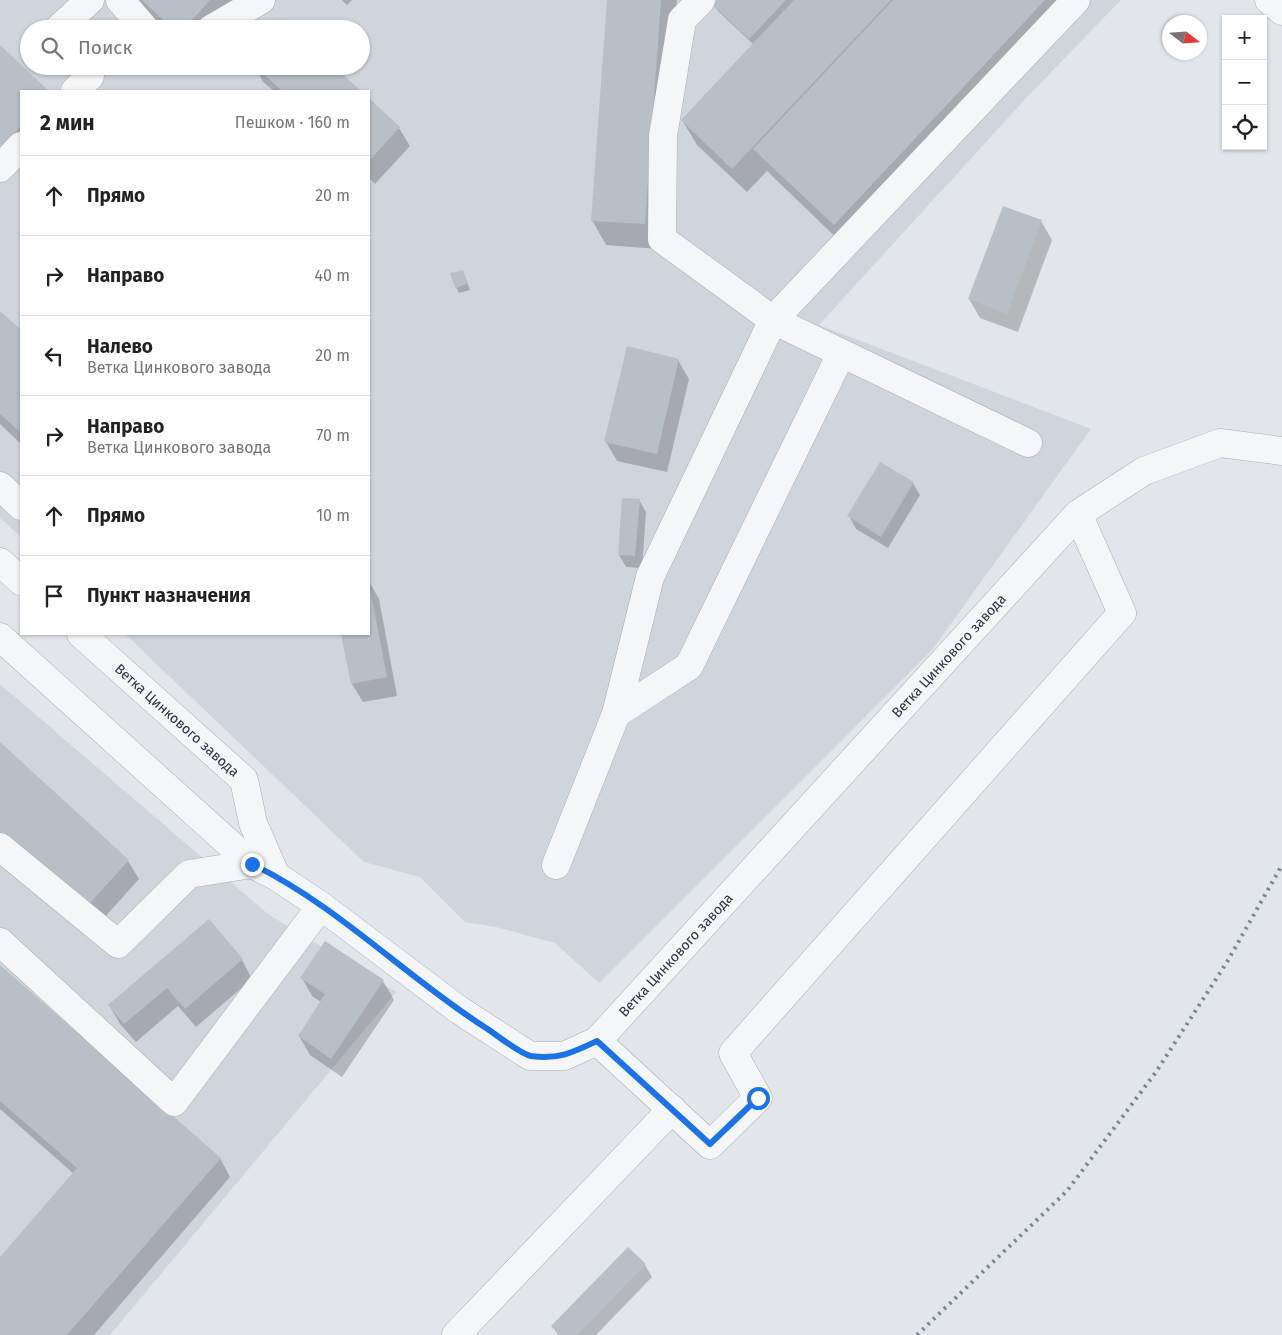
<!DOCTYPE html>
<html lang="ru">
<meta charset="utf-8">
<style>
:root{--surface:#fff;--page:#f6f6f6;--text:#222;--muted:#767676;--line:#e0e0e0}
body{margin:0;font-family:"Fira Sans",sans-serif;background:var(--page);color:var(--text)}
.controls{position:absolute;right:15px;top:15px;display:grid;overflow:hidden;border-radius:0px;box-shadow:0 1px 4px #0004}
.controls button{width:45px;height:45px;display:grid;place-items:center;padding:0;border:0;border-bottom:1px solid var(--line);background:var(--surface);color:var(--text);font:25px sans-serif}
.compass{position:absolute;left:1162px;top:15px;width:45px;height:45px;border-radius:50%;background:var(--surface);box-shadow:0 1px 4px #0004;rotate:107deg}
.stop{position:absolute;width:15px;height:15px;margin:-11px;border:4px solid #1a73e8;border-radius:50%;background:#fff}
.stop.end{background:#1a73e8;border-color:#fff;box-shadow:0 1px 5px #0008}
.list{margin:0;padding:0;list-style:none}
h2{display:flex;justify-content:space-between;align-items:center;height:65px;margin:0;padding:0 20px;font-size:21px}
h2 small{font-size:16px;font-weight:400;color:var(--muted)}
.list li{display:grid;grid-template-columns:32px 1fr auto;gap:15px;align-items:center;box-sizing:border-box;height:80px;padding:0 20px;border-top:1px solid var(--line)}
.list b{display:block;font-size:19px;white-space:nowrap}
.list p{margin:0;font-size:16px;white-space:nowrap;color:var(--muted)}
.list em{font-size:16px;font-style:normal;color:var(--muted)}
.icon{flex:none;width:28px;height:28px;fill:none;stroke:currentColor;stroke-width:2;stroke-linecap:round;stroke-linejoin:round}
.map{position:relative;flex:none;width:1282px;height:1335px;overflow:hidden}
.search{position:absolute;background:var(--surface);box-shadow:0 1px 4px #0004;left:20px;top:20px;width:350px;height:55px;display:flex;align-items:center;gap:12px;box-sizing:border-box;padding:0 18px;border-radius:28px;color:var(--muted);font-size:19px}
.panel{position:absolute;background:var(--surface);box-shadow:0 1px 4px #0004;left:20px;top:90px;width:350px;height:545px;border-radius:0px}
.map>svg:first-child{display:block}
.built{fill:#d0d5dc;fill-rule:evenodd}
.shadow{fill:#0003}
.building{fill:#b9bfc7}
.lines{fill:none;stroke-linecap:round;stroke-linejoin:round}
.minor-casing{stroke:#a7adb4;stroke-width:29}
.minor{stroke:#f5f6f8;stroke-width:28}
.rail{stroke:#7c8694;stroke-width:4;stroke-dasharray:2.5 5;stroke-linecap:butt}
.route{stroke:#1a73e8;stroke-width:6}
.labels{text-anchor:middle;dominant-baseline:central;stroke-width:5;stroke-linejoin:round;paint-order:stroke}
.street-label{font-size:14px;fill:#2a3442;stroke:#f2f4f7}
</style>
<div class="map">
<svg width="1282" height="1335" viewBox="0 0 1282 1335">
<rect width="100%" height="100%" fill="#e2e6ea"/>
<!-- built -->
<path class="built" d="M 0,0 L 1121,0 L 1028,96 L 819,325 L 1091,429 L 932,650 L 599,983 L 555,943 L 496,927 L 465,922 L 420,877 L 364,862 L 125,634 L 369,634 L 369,91 L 21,91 L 21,537 L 0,518 ZM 29,29 L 361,29 L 361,66 L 29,66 Z
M 0,684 L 268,914 L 396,992 L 110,1335 L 0,1335 Z"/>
<!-- shadow -->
<path class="shadow" d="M 134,0 L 238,0 L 212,29 L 165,29 Z
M 342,0 L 352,0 L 347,5 Z
M 608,0 L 677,0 L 658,249 L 606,245 L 592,220 Z
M 719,0 L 1077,0 L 848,249 L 767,171 L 747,192 L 697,145 L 682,120 L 754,45 L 718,11 L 714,5 Z
M 0,47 L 48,91 L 21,91 L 21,156 L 0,179 Z
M 255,66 L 332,66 L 359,91 L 274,91 L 263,82 Z
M 369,100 L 399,128 L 410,146 L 375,184 L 369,178 Z
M 1041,221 L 1052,240 L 1018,332 L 980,318 L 969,299 Z
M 463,271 L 470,290 L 459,293 L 456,287 Z
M 0,312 L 21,332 L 21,444 L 0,424 Z
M 678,360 L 689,379 L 667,472 L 617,461 L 606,442 Z
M 913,483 L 920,495 L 888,548 L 856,529 L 849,516 Z
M 639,500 L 646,512 L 642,568 L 626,567 L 619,555 Z
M 369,581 L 379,599 L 397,696 L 363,702 L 352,684 L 342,634 L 369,634 Z
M 0,744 L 128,861 L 139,879 L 94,929 Z
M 242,960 L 252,979 L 196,1027 L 178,1006 L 136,1042 L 120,1024 L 109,1005 Z
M 0,967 L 220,1158 L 230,1177 L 94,1335 L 0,1335 L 0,1259 L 74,1174 L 0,1109 Z
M 302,978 L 383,981 L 394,1000 L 342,1077 L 310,1055 L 299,1036 L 321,1002 L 312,996 Z
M 628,1249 L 645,1265 L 652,1277 L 596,1335 L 558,1335 L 553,1327 Z"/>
<!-- building -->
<path class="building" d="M 142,0 L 210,0 L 184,29 L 173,29 Z
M 607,0 L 661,0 L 645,224 L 591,221 Z
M 717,0 L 786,0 L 749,39 L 713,5 Z
M 794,0 L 891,0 L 732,169 L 681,120 Z
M 893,0 L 1045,0 L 834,225 L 753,149 Z
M 0,45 L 49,91 L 21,91 L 21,126 L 0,149 Z
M 255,66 L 334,66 L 361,91 L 282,91 Z
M 369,98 L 400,127 L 369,161 Z
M 1003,206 L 1042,220 L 1007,314 L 968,299 Z
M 463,270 L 467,284 L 455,288 L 450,273 Z
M 0,311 L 21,330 L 21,433 L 0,414 Z
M 627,346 L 679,359 L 657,454 L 604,442 Z
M 880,462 L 914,482 L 881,537 L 847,516 Z
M 622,498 L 640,499 L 635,556 L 618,555 Z
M 369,584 L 387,677 L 351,684 L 341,634 L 369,634 Z
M 0,742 L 129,860 L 82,912 L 0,837 Z
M 209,919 L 243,959 L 185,1009 L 167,988 L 124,1024 L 108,1005 Z
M 325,941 L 384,980 L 331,1059 L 298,1036 L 325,994 L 300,978 Z
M 0,965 L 221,1158 L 67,1335 L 0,1335 L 0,1257 L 77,1168 L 0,1101 Z
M 628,1247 L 646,1264 L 577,1335 L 560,1335 L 551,1326 Z"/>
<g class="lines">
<!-- minor casing -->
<g class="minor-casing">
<g id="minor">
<path d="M 120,0 L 145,29"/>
<path d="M 701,0 L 682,20 L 663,136 L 662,239 L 773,320 L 1028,443"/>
<path d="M 1269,0 L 1282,11"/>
<path d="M 58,29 L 90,0"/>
<path d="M 211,29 L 261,0"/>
<path d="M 75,91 L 90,76 L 81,66"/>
<path d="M 0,168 L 21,146"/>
<path d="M 0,486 L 21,506"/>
<path d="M 0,562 L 21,581"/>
<path id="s1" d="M 81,634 L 244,780 L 253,823 L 276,876 L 321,906 L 459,1010 L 530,1056 L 564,1056 L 597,1041 L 1078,514 L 1144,471 L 1220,443 L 1282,451"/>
<path d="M 0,637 L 252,864"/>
<path d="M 616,714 L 650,577 L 773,320 L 1076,0"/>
<path d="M 0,847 L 118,944 L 189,874 L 252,864 L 276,876"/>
<path d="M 556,865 L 616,714 L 689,666 L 841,354"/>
<path d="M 0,942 L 174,1102 L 321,906"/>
<path d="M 597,1041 L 710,1145 L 758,1098 L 733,1053 L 1122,613 L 1078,514"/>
<path d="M 456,1335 L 672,1109"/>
</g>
</g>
<!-- minor -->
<use href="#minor" class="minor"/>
<!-- rail -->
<path class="rail" d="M 917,1335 L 1067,1191 L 1156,1072 L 1227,962 L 1282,865"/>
</g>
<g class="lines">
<!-- route -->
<path class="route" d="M 252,864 C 338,906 406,977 486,1028 C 497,1035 520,1054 531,1056 C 558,1060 574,1052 597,1041 L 710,1144 L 758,1098"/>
</g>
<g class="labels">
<!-- street labels -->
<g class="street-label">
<text stroke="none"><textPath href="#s1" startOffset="1224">Ветка Цинкового завода</textPath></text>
<text stroke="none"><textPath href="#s1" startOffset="129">Ветка Цинкового завода</textPath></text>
<text stroke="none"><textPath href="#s1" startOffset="819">Ветка Цинкового завода</textPath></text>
</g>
</g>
</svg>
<div class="controls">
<button>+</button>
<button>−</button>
<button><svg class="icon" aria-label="locate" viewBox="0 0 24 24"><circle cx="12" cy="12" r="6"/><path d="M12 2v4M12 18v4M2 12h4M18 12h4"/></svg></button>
</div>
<svg class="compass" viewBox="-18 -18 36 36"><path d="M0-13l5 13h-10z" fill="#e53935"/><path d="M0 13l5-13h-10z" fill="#767676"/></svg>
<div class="stop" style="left:758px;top:1098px"></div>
<div class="stop end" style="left:252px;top:864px"></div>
<div class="search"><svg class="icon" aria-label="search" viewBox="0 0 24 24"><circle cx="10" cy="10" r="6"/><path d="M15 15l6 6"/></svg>Поиск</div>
<section class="panel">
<h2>2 мин<small>Пешком · 160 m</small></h2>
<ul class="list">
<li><svg class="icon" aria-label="ahead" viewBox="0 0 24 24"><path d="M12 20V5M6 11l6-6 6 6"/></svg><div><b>Прямо</b></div><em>20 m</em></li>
<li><svg class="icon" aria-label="right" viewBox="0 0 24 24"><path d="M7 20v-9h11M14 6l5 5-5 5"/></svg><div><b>Направо</b></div><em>40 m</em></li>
<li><svg class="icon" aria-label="left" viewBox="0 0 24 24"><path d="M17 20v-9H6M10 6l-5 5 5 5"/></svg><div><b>Налево</b><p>Ветка Цинкового завода</p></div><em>20 m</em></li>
<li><svg class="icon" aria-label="right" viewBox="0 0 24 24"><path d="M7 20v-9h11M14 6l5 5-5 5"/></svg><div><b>Направо</b><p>Ветка Цинкового завода</p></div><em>70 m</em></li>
<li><svg class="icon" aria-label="ahead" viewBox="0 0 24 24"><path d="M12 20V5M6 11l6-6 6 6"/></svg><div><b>Прямо</b></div><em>10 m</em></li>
<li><svg class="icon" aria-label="arrive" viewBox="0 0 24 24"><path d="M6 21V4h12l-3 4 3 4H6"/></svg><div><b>Пункт назначения</b></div></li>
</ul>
</section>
</div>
